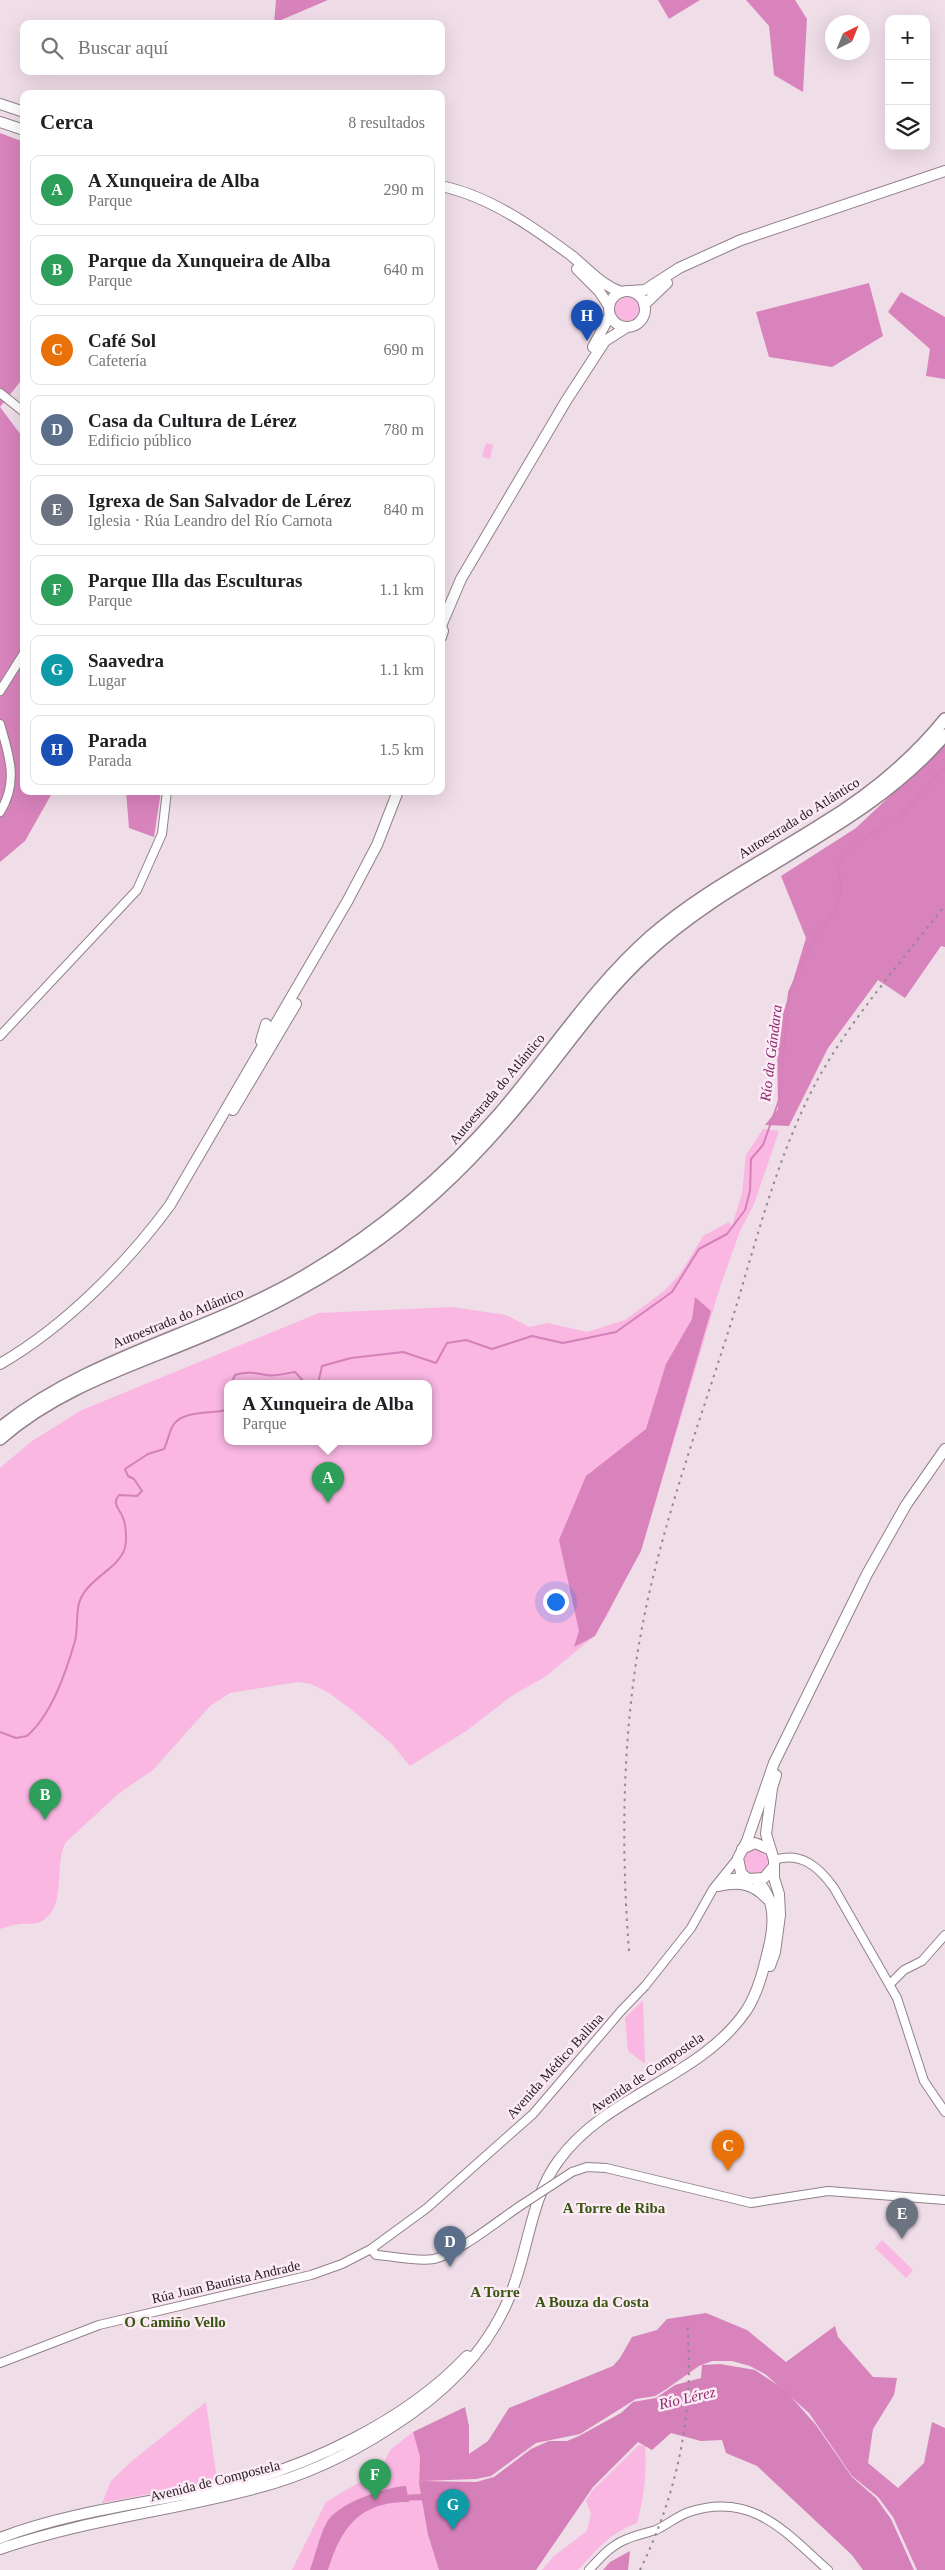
<!DOCTYPE html>
<html lang="es">
<meta charset="utf-8">
<style>
:root{--surface:#fff;--page:#f2f2f2;--text:#202124;--muted:#757577;--line:#e0e0e0;--accent:#2563eb}
body{margin:0;font-family:"Times New Roman",serif;background:var(--page);color:var(--text)}
.controls{position:absolute;right:15px;top:15px;display:grid;overflow:hidden;border-radius:10px;box-shadow:0 5px 20px #0002}
.controls button{width:45px;height:45px;display:grid;place-items:center;padding:0;border:0;border-bottom:1px solid var(--line);background:var(--surface);color:var(--text);font:25px sans-serif}
.compass{position:absolute;left:825px;top:15px;width:45px;height:45px;border-radius:50%;background:var(--surface);box-shadow:0 5px 20px #0002;rotate:43deg}
.you{position:absolute;left:555px;top:1601px;width:18px;height:18px;margin:-12px;border:4px solid #fff;border-radius:50%;background:#1a73e8;box-shadow:0 0 0 8px #1a73e833}
.badge{display:grid;place-items:center;width:32px;height:32px;border-radius:50%;background:var(--accent);color:#fff;font-size:16px;font-weight:700}
.pin{position:absolute;translate:-50% -41px;filter:drop-shadow(0 1px 2px #0008)}
.pin::after{content:'';position:absolute;top:26px;width:18px;height:15px;background:inherit;clip-path:polygon(0 0,100% 0,50% 100%)}
.popup{position:absolute;left:224px;top:1380px;width:208px;height:65px;box-sizing:border-box;display:grid;place-content:center;border-radius:10px;background:var(--surface);filter:drop-shadow(0 1px 4px #0005);font-size:16px;white-space:nowrap;color:var(--muted)}
.popup b{font-size:19px;color:var(--text)}
.popup::after{content:'';position:absolute;left:50%;top:100%;margin-left:-10px;border:10px solid transparent;border-top-color:var(--surface)}
.list{margin:0;padding:0;list-style:none}
h2{display:flex;justify-content:space-between;align-items:center;height:65px;margin:0;padding:0 20px;font-size:21px}
h2 small{font-size:16px;font-weight:400;color:var(--muted)}
.list li{display:grid;grid-template-columns:32px 1fr auto;gap:15px;align-items:center;box-sizing:border-box;height:70px;margin:0 10px 10px;padding:0 10px;border:1px solid var(--line);border-radius:10px}
.list b{display:block;font-size:19px;white-space:nowrap}
.list p{margin:0;font-size:16px;white-space:nowrap;color:var(--muted)}
.list em{font-size:16px;font-style:normal;color:var(--muted)}
.icon{flex:none;width:28px;height:28px;fill:none;stroke:currentColor;stroke-width:2;stroke-linecap:round;stroke-linejoin:round}
.map{position:relative;flex:none;width:945px;height:2570px;overflow:hidden}
.search{position:absolute;background:var(--surface);box-shadow:0 5px 20px #0002;left:20px;top:20px;width:425px;height:55px;display:flex;align-items:center;gap:12px;box-sizing:border-box;padding:0 18px;border-radius:10px;color:var(--muted);font-size:19px}
.panel{position:absolute;background:var(--surface);box-shadow:0 5px 20px #0002;left:20px;top:90px;width:425px;height:705px;border-radius:10px}
.map>svg:first-child{display:block}
.green{fill:#f9b7e2;fill-rule:evenodd}
.forest{fill:#d883bc}
.water{fill:#d580b9}
.lines{fill:none;stroke-linecap:round;stroke-linejoin:round}
.stream{stroke:#d580b9;stroke-width:2}
.canal{stroke:#d580b9;stroke-width:6}
.tertiary-casing{stroke:#91818b;stroke-width:10}
.primary-casing{stroke:#91818b;stroke-width:12}
.trunk-casing{stroke:#91818b;stroke-width:12}
.motorway-casing{stroke:#91818b;stroke-width:14}
.tertiary{stroke:#fff;stroke-width:8}
.primary{stroke:#fff;stroke-width:10}
.trunk{stroke:#fff;stroke-width:10}
.motorway{stroke:#fff;stroke-width:11}
.rail{stroke:#94878f;stroke-width:2;stroke-dasharray:2.5 5;stroke-linecap:butt}
.tertiary-bridge-casing{stroke:#91818b;stroke-width:10;stroke-linecap:butt}
.tertiary-bridge{stroke:#fff;stroke-width:8}
.labels{text-anchor:middle;dominant-baseline:central;stroke-width:5;stroke-linejoin:round;paint-order:stroke}
.street-label{font-size:14px;fill:#262024;stroke:#fceaf5}
.water-label{font-size:15px;font-style:italic;fill:#8c2971;stroke:#fceaf5}
.neighbourhood-label{font-size:15px;font-weight:bold;fill:#385511;stroke:#fceaf5}
</style>
<div class="map">
<svg width="945" height="2570" viewBox="0 0 945 2570">
<rect width="100%" height="100%" fill="#efdde8"/>
<!-- green -->
<path class="green" d="M615 309a12 12 0 1 1 24 0a12 12 0 1 1-24 0Z
M 486,443 L 493,445 L 490,459 L 482,457 Z
M 763,1129 L 779,1131 L 754,1204 L 740,1231 L 720,1287 L 645,1537 L 607,1616 L 593,1637 L 545,1677 L 513,1695 L 466,1731 L 410,1766 L 392,1744 L 352,1710 L 329,1693 L 311,1684 L 298,1682 L 230,1693 L 210,1706 L 153,1770 L 118,1794 L 66,1842 C 53,1863 68,1906 42,1921 C 35,1926 26,1922 19,1924 C 12,1925 6,1927 0,1929 L 0,1468 L 32,1441 L 82,1410 L 319,1313 L 452,1307 L 506,1315 L 529,1327 L 548,1323 L 587,1332 L 625,1320 L 664,1291 L 680,1274 L 703,1236 L 729,1222 L 732,1226 L 742,1193 L 746,1155 ZM 228,1384 L 428,1384 L 428,1442 L 228,1442 Z
M744 1862a12 12 0 1 1 24 0a12 12 0 1 1-24 0Z
M 643,2000 L 645,2063 L 644,2063 L 628,2051 L 625,2018 Z
M 882,2240 L 913,2270 L 906,2278 L 875,2248 Z
M 206,2402 L 217,2481 L 102,2503 L 111,2481 L 132,2461 Z
M 413,2432 L 420,2457 L 419,2484 L 423,2509 L 429,2539 L 439,2570 L 292,2570 L 326,2502 L 380,2470 L 390,2450 Z
M 639,2445 L 645,2446 C 647,2473 644,2498 637,2523 C 609,2533 598,2549 578,2570 L 542,2570 L 554,2556 L 587,2531 L 591,2514 L 586,2501 L 592,2491 Z"/>
<!-- forest -->
<path class="forest" d="M 276,0 L 328,0 L 274,23 Z
M 658,0 L 700,0 L 669,19 Z
M 746,0 L 795,0 L 807,19 L 803,92 L 774,75 L 769,26 Z
M 0,133 L 24,142 L 24,377 L 0,407 L 24,439 L 24,791 L 63,791 L 51,795 L 25,841 L 0,862 Z
M 869,283 L 883,336 L 832,367 L 769,357 L 756,312 Z
M 901,292 L 945,317 L 945,379 L 926,376 L 930,349 L 888,312 Z
M 945,744 L 945,947 L 941,946 L 905,998 L 878,980 L 828,1048 L 789,1126 L 765,1125 L 778,1109 L 777,1034 L 806,938 L 781,876 L 856,828 Z
M 126,791 L 161,791 L 154,837 L 129,828 Z
M 695,1297 L 711,1311 L 641,1551 L 595,1636 L 574,1647 L 579,1631 L 559,1540 L 586,1476 L 646,1429 L 666,1364 L 692,1319 Z
M 706,2313 L 747,2330 L 786,2362 L 835,2326 L 838,2337 L 873,2377 L 897,2378 L 894,2395 L 873,2429 L 868,2463 L 898,2488 L 924,2463 L 932,2422 L 945,2428 L 945,2570 L 917,2570 L 893,2517 L 878,2497 L 852,2476 L 809,2413 L 765,2374 L 750,2366 L 732,2361 L 712,2361 L 699,2366 L 665,2390 L 655,2396 L 636,2399 L 580,2434 L 536,2443 L 491,2476 L 476,2479 L 423,2481 L 419,2484 L 420,2457 L 413,2432 L 465,2407 L 469,2426 L 469,2454 L 488,2441 L 509,2408 L 613,2366 L 620,2358 L 632,2337 L 657,2330 L 667,2319 Z
M 630,2551 L 628,2570 L 603,2570 L 610,2562 Z"/>
<!-- water -->
<path class="water" d="M 720,2364 L 755,2370 L 785,2390 L 816,2425 L 852,2477 L 876,2498 L 891,2519 L 914,2570 L 863,2570 L 852,2555 L 757,2466 L 726,2453 L 722,2440 L 701,2441 L 671,2433 L 652,2450 L 638,2442 L 593,2487 L 536,2570 L 439,2570 L 428,2535 L 419,2484 L 423,2481 L 476,2482 L 494,2477 L 531,2449 L 549,2441 L 567,2441 L 579,2436 L 621,2413 L 633,2402 L 656,2398 L 675,2385 L 701,2378 L 702,2365 Z
M 406,2486 L 409,2502 C 362,2501 341,2526 328,2570 L 310,2570 C 315,2556 321,2530 329,2519 C 342,2502 386,2487 406,2486 Z"/>
<g class="lines">
<!-- stream -->
<path class="stream" d="M 231,1384 L 235,1375 C 247,1371 256,1373 266,1375 C 274,1377 287,1373 295,1372 L 306,1384
M 318,1384 L 322,1366 L 351,1358 L 403,1352 L 436,1363 L 447,1343 L 466,1340 L 492,1349 L 532,1336 L 563,1343 L 616,1332 L 672,1292 L 699,1249 L 727,1234 L 745,1210 L 750,1191 L 751,1159 L 763,1145 L 779,1100 L 789,992 L 817,934 L 836,911 L 841,888 L 838,867 L 845,853 L 861,840 L 899,817 L 917,799 L 939,772 L 945,768
M 0,1732 L 16,1738 L 27,1736 C 52,1714 66,1672 75,1641 C 78,1629 76,1615 79,1603 C 87,1578 118,1570 125,1548 C 127,1540 126,1525 123,1518 C 120,1508 111,1505 119,1495 L 137,1496 L 142,1491 L 134,1479 L 128,1476 L 125,1469 L 148,1454 L 164,1449 C 168,1441 169,1431 174,1424 C 184,1410 211,1414 226,1410 L 228,1407"/>
<!-- canal -->
<path class="canal" d="M 401,2498 L 421,2497 L 428,2500"/>
<!-- tertiary casing -->
<g class="tertiary-casing">
<path id="tertiary" d="M 0,393 L 24,412
M 0,691 L 24,653
M 0,724 C 9,755 19,782 0,812
M 0,1036 L 137,890 L 162,834 L 167,791
M 774,1860 C 801,1851 819,1867 834,1888 L 897,1998 L 924,2081 L 945,2112
M 722,1884 L 732,1878 L 745,1877
M 718,1887 C 738,1883 751,1883 766,1899
M 890,1984 L 904,1970 L 922,1961 L 945,1935
M 645,1986 L 691,1928 L 713,1889 L 738,1858
M 572,2172 L 587,2167 L 606,2168 L 751,2203 L 828,2191 L 945,2200
M 371,2249 L 376,2255 C 394,2256 416,2262 434,2259 C 457,2254 499,2220 520,2206
M 0,2363 L 99,2325 L 311,2275 L 342,2264 L 371,2249 L 427,2208 L 533,2114 L 621,2011
M 589,2570 C 600,2558 611,2545 627,2539 C 636,2535 646,2533 656,2530 C 667,2525 677,2516 689,2512 C 753,2491 786,2533 828,2570"/>
</g>
<!-- primary casing -->
<g class="primary-casing">
<path id="primary" d="M 630,291 L 645,290 L 679,268 L 741,240 L 945,171
M609 309a18 18 0 1 1 36 0a18 18 0 1 1-36 0Z
M 644,305 L 667,283
M 593,347 L 610,315
M 441,626 L 461,579 L 566,401 L 605,341 L 627,327
M 441,626 L 443,631 L 441,637
M 266,1024 L 261,1041 L 267,1043
M 233,1110 L 296,1004
M 0,1364 C 64,1327 126,1265 170,1205 L 348,900 L 377,845 L 398,791"/>
</g>
<!-- trunk casing -->
<g class="trunk-casing">
<path id="trunk" d="M 0,104 L 24,112
M 0,122 L 24,130
M 441,186 C 489,196 533,227 572,256 C 588,269 601,285 621,292
M 577,269 L 599,291 L 609,306
M 742,1849 L 755,1843 L 769,1849
M 774,1866 L 764,1878 L 748,1879 L 741,1873 L 738,1858 L 747,1841 L 774,1763 L 867,1574 L 906,1505 L 945,1449
M 770,1966 L 775,1952 L 780,1915 L 779,1894 L 774,1878 L 774,1860 L 766,1834 L 772,1788 L 776,1775
M 0,2538 C 71,2511 148,2503 222,2487 C 307,2468 407,2420 467,2356
M 0,2549 C 84,2520 172,2511 257,2488 C 303,2476 350,2454 390,2428 C 446,2393 494,2346 515,2282 C 529,2242 533,2194 559,2160 C 607,2094 699,2079 746,2011 C 759,1991 765,1964 770,1942 C 775,1919 774,1896 756,1880"/>
</g>
<!-- motorway casing -->
<g class="motorway-casing">
<path id="motorway" d="M 0,1428 C 92,1354 211,1333 311,1272 C 381,1230 445,1176 499,1114 C 550,1055 592,988 651,936 C 703,891 764,861 822,824 C 868,796 911,761 945,719
M 0,1439 C 64,1383 143,1363 219,1329 C 268,1308 316,1282 361,1252 C 424,1209 478,1155 526,1096 C 566,1048 600,996 646,954 C 737,869 863,831 945,735"/>
</g>
<!-- tertiary -->
<use href="#tertiary" class="tertiary"/>
<!-- primary -->
<use href="#primary" class="primary"/>
<!-- trunk -->
<use href="#trunk" class="trunk"/>
<!-- motorway -->
<use href="#motorway" class="motorway"/>
<!-- rail -->
<path class="rail" d="M 629,1951 C 622,1859 622,1768 634,1677 C 650,1555 695,1437 732,1320 C 757,1239 778,1152 819,1077 C 854,1015 902,961 945,905
M 640,2570 C 678,2492 695,2410 687,2323"/>
<!-- tertiary-bridge casing -->
<g class="tertiary-bridge-casing">
<path id="tertiary-bridge" d="M 621,2011 L 645,1986
M 520,2206 L 572,2172"/>
</g>
<!-- tertiary-bridge -->
<use href="#tertiary-bridge" class="tertiary-bridge"/>
</g>
<g class="labels">
<!-- street labels -->
<g class="street-label">
<text transform="translate(799 818) rotate(-32)">Autoestrada do Atlántico</text>
<text transform="translate(497 1089) rotate(-50)">Autoestrada do Atlántico</text>
<text transform="translate(178 1318) rotate(-22)">Autoestrada do Atlántico</text>
<text transform="translate(555 2066) rotate(-48)">Avenida Médico Ballina</text>
<text transform="translate(647 2073) rotate(-34)">Avenida de Compostela</text>
<text transform="translate(226 2282) rotate(-13)">Rúa Juan Bautista Andrade</text>
<text transform="translate(215 2481) rotate(-14)">Avenida de Compostela</text>
</g>
<!-- water labels -->
<g class="water-label">
<text transform="translate(771 1053) rotate(-83)">Río da Gándara</text>
<text transform="translate(687 2398) rotate(-13)">Río Lérez</text>
</g>
<!-- neighbourhood labels -->
<g class="neighbourhood-label">
<text x="614" y="2208">A Torre de Riba</text>
<text x="495" y="2292">A Torre</text>
<text x="592" y="2302">A Bouza da Costa</text>
<text x="175" y="2322">O Camiño Vello</text>
</g>
</g>
</svg>
<div class="controls">
<button>+</button>
<button>−</button>
<button><svg class="icon" aria-label="layers" viewBox="0 0 24 24"><path d="M12 4l9 5-9 5-9-5zM3 14l9 5 9-5"/></svg></button>
</div>
<svg class="compass" viewBox="-18 -18 36 36"><path d="M0-13l5 13h-10z" fill="#e53935"/><path d="M0 13l5-13h-10z" fill="#757577"/></svg>
<div class="you"></div>
<div class="pin badge" style="left:328px;top:1503px;background:#2e9e5b">A</div>
<div class="popup"><b>A Xunqueira de Alba</b>Parque</div>
<div class="pin badge" style="left:45px;top:1820px;background:#2e9e5b">B</div>
<div class="pin badge" style="left:728px;top:2171px;background:#e8710a">C</div>
<div class="pin badge" style="left:450px;top:2267px;background:#5c6f8a">D</div>
<div class="pin badge" style="left:902px;top:2239px;background:#6b7280">E</div>
<div class="pin badge" style="left:375px;top:2500px;background:#2e9e5b">F</div>
<div class="pin badge" style="left:453px;top:2530px;background:#0f9aa8">G</div>
<div class="pin badge" style="left:587px;top:341px;background:#1a4fb4">H</div>
<div class="search"><svg class="icon" aria-label="search" viewBox="0 0 24 24"><circle cx="10" cy="10" r="6"/><path d="M15 15l6 6"/></svg>Buscar aquí</div>
<section class="panel">
<h2>Cerca<small>8 resultados</small></h2>
<ul class="list">
<li><span class="badge" style="background:#2e9e5b">A</span><div><b>A Xunqueira de Alba</b><p>Parque</p></div><em>290 m</em></li>
<li><span class="badge" style="background:#2e9e5b">B</span><div><b>Parque da Xunqueira de Alba</b><p>Parque</p></div><em>640 m</em></li>
<li><span class="badge" style="background:#e8710a">C</span><div><b>Café Sol</b><p>Cafetería</p></div><em>690 m</em></li>
<li><span class="badge" style="background:#5c6f8a">D</span><div><b>Casa da Cultura de Lérez</b><p>Edificio público</p></div><em>780 m</em></li>
<li><span class="badge" style="background:#6b7280">E</span><div><b>Igrexa de San Salvador de Lérez</b><p>Iglesia · Rúa Leandro del Río Carnota</p></div><em>840 m</em></li>
<li><span class="badge" style="background:#2e9e5b">F</span><div><b>Parque Illa das Esculturas</b><p>Parque</p></div><em>1.1 km</em></li>
<li><span class="badge" style="background:#0f9aa8">G</span><div><b>Saavedra</b><p>Lugar</p></div><em>1.1 km</em></li>
<li><span class="badge" style="background:#1a4fb4">H</span><div><b>Parada</b><p>Parada</p></div><em>1.5 km</em></li>
</ul>
</section>
</div>
